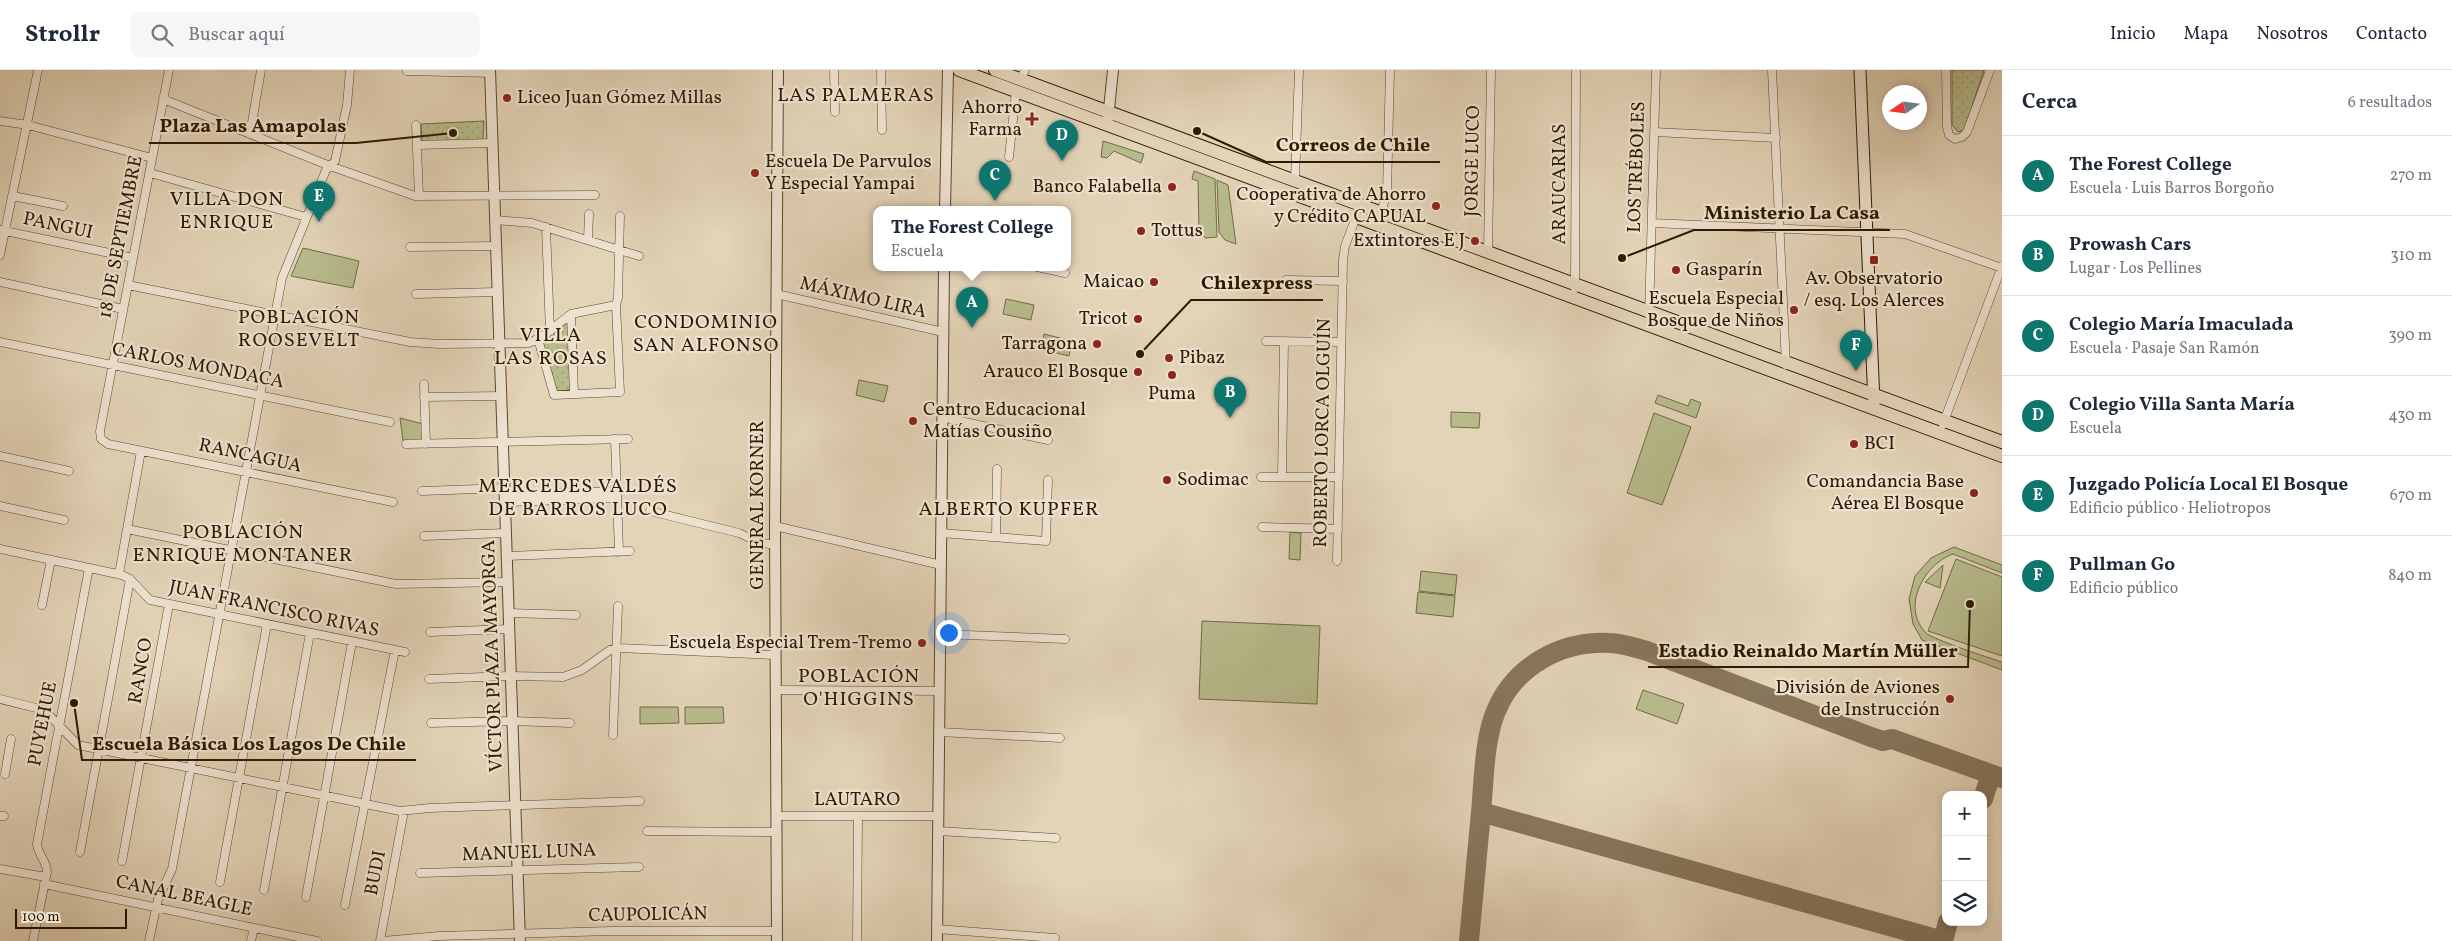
<!DOCTYPE html>
<html lang="es">
<meta charset="utf-8">
<style>
:root{--surface:#fff;--page:#f6f6f7;--text:#1f2937;--muted:#747a83;--line:#e0e1e3;--accent:#0f766e}
body{margin:0;font-family:Vollkorn,serif;background:var(--page);color:var(--text)}
.controls{position:absolute;right:15px;bottom:15px;display:grid;overflow:hidden;border-radius:10px;box-shadow:0 2px 8px #0003}
.controls button{width:45px;height:45px;display:grid;place-items:center;padding:0;border:0;border-bottom:1px solid var(--line);background:var(--surface);color:var(--text);font:25px sans-serif}
.compass{position:absolute;left:1882px;top:15px;width:45px;height:45px;border-radius:50%;background:var(--surface);box-shadow:0 2px 8px #0003;rotate:257deg}
.scale{position:absolute;left:15px;bottom:12px;width:112px;box-sizing:border-box;padding-left:5px;border:2px solid #2e1a00;border-top:0;font-size:14px;line-height:18px;white-space:nowrap;color:#2e1a00;-webkit-text-stroke:4px #ede2d0;paint-order:stroke}
.you{position:absolute;left:948px;top:562px;width:18px;height:18px;margin:-12px;border:4px solid #fff;border-radius:50%;background:#1a73e8;box-shadow:0 0 0 8px #1a73e833}
.badge{display:grid;place-items:center;width:32px;height:32px;border-radius:50%;background:var(--accent);color:#fff;font-size:16px;font-weight:700}
.pin{position:absolute;translate:-50% -41px;filter:drop-shadow(0 1px 2px #0008)}
.pin::after{content:'';position:absolute;top:26px;width:18px;height:15px;background:inherit;clip-path:polygon(0 0,100% 0,50% 100%)}
.popup{position:absolute;left:873px;top:136px;width:198px;height:65px;box-sizing:border-box;display:grid;place-content:center;border-radius:10px;background:var(--surface);filter:drop-shadow(0 1px 4px #0005);font-size:16px;white-space:nowrap;color:var(--muted)}
.popup b{font-size:19px;color:var(--text)}
.popup::after{content:'';position:absolute;left:50%;top:100%;margin-left:-10px;border:10px solid transparent;border-top-color:var(--surface)}
.list{margin:0;padding:0;list-style:none}
h2{display:flex;justify-content:space-between;align-items:center;height:65px;margin:0;padding:0 20px;font-size:21px}
h2 small{font-size:16px;font-weight:400;color:var(--muted)}
.list li{display:grid;grid-template-columns:32px 1fr auto;gap:15px;align-items:center;box-sizing:border-box;height:80px;padding:0 20px;border-top:1px solid var(--line)}
.list b{display:block;font-size:19px;white-space:nowrap}
.list p{margin:0;font-size:16px;white-space:nowrap;color:var(--muted)}
.list em{font-size:16px;font-style:normal;color:var(--muted)}
.icon{flex:none;width:28px;height:28px;fill:none;stroke:currentColor;stroke-width:2;stroke-linecap:round;stroke-linejoin:round}
.map{position:relative;flex:none;width:2002px;height:871px;overflow:hidden}
header{display:flex;align-items:center;gap:30px;box-sizing:border-box;height:70px;padding:0 25px;background:var(--surface);border-bottom:1px solid var(--line)}
header strong{font-size:24px}
nav{display:flex;gap:28px;margin-inline-start:auto;font-size:18px}
.search{width:350px;height:45px;background:var(--page);display:flex;align-items:center;gap:12px;box-sizing:border-box;padding:0 18px;border-radius:10px;color:var(--muted);font-size:19px}
main{display:flex}
aside{flex:1;background:var(--surface)}
.map>svg:first-child{display:block}
.green{fill:#b7bb8c;stroke:#726a46}
.park{fill:url(#park-dots);stroke:#726a46}
.lines{fill:none;stroke-linecap:round;stroke-linejoin:round}
.taxiway{stroke:#88765c;stroke-width:20}
.minor-casing{stroke:#5b482e;stroke-width:9}
.tertiary-casing{stroke:#5b482e;stroke-width:12}
.secondary-casing{stroke:#2e1a00;stroke-width:13}
.primary-casing{stroke:#2e1a00;stroke-width:14}
.minor{stroke:#ede2d0;stroke-width:8}
.tertiary{stroke:#ede2d0;stroke-width:10}
.secondary{stroke:#ede2d0;stroke-width:11}
.primary{stroke:#e3d3b7;stroke-width:12}
.poi-dot{fill:#8f2418;stroke:#ede2d0;stroke-width:2}
.labels{text-anchor:middle;dominant-baseline:central;stroke-width:4.5;stroke-linejoin:round;paint-order:stroke}
.poi-label{font-size:19px;fill:#2e1a00;stroke:#ede2d0;text-anchor:end}
.street-label{font-size:19px;fill:#2e1a00;stroke:#ede2d0}
.neighbourhood-label{font-size:20px;letter-spacing:1px;fill:#2e1a00;stroke:#ede2d0}
.leader{fill:none;stroke:#2e1a00;stroke-width:2}
.callout-dot{fill:#2e1a00;stroke:#ede2d0;stroke-width:2}
.callout-label{font-size:20px;text-anchor:middle;font-weight:bold;fill:#2e1a00;stroke:#ede2d0;stroke-width:4.5;stroke-linejoin:round;paint-order:stroke}
</style>
<header>
<strong>Strollr</strong>
<div class="search"><svg class="icon" aria-label="search" viewBox="0 0 24 24"><circle cx="10" cy="10" r="6"/><path d="M15 15l6 6"/></svg>Buscar aquí</div>
<nav><a>Inicio</a><a>Mapa</a><a>Nosotros</a><a>Contacto</a></nav>
</header>
<main>
<div class="map">
<svg width="2002" height="871" viewBox="0 0 2002 871">
<defs>
<pattern id="park-dots" width="8" height="8" patternUnits="userSpaceOnUse" patternTransform="scale(1.25)"><rect width="8" height="8" fill="#b7bb8c"/><path d="M2 2h.1M6 6h.1" fill="none" stroke="#9ea077" stroke-width="1.8" stroke-linecap="round"/></pattern>
</defs>
<rect width="100%" height="100%" fill="#e3d3b7"/>
<filter id="stains"><feTurbulence type="fractalNoise" baseFrequency=".004" numOctaves="4"/><feColorMatrix values="0 0 0 0 .2 0 0 0 0 .09 0 0 0 0 .02 0 0 0 .5 -.17"/></filter>
<radialGradient id="worn" r=".72"><stop offset=".6" stop-color="#630" stop-opacity="0"/><stop offset="1" stop-color="#630" stop-opacity=".3"/></radialGradient>
<!-- green -->
<path class="green" d="M 1103,71 L 1144,84 L 1141,93 L 1114,81 L 1107,88 L 1101,87 Z
M 1194,101 L 1215,109 L 1217,167 L 1205,168 L 1199,159 L 1198,111 L 1192,109 Z
M 1217,110 L 1228,115 L 1236,174 L 1225,170 L 1219,162 Z
M 303,178 L 359,191 L 353,218 L 291,206 Z
M 1006,229 L 1034,235 L 1031,250 L 1003,244 Z
M 1044,264 L 1072,271 L 1069,286 L 1041,279 Z
M 859,310 L 888,316 L 884,332 L 856,325 Z
M 1658,325 L 1688,336 L 1691,329 L 1701,333 L 1696,348 L 1655,333 Z
M 1451,342 L 1480,343 L 1479,358 L 1451,357 Z
M 1654,343 L 1691,357 L 1662,435 L 1627,423 Z
M 400,348 L 423,354 L 424,370 L 403,371 Z
M 1290,462 L 1301,463 L 1300,490 L 1289,489 Z
M 1954,477 L 2002,495 L 2002,503 L 1953,484 C 1925,494 1900,536 1926,563 C 1932,569 1989,588 2002,592 L 2002,600 L 1922,570 L 1913,554 L 1909,529 L 1915,506 L 1931,488 Z
M 1956,489 L 2002,507 L 2002,586 L 1928,561 Z
M 1943,495 L 1940,518 L 1925,512 Z
M 1421,501 L 1457,505 L 1455,525 L 1419,521 Z
M 1418,522 L 1455,526 L 1453,547 L 1416,543 Z
M 1202,551 L 1320,556 L 1317,634 L 1199,629 Z
M 1643,620 L 1684,634 L 1677,654 L 1636,639 Z
M 640,637 L 678,637 L 679,653 L 640,654 Z
M 685,637 L 723,637 L 724,653 L 685,654 Z"/>
<!-- park -->
<path class="park" d="M 1952,0 L 1984,0 L 1964,60 L 1958,62 L 1952,55 Z
M 484,51 L 483,71 L 422,74 L 421,54 Z
M 569,251 L 571,320 L 555,322 L 542,274 Z"/>
<g class="lines">
<!-- taxiway -->
<path class="taxiway" d="M 1983,729 L 1991,704
M 1481,742 C 1484,711 1484,669 1496,641 C 1515,595 1562,571 1609,573 C 1622,573 1635,578 1647,581 L 1871,667 L 1883,671 L 1892,669 L 2002,708
M 1469,871 L 1481,742 L 1943,871
M 1943,871 L 1948,852"/>
<!-- minor casing -->
<g class="minor-casing">
<path id="minor" d="M 169,0 L 100,361 L 101,369 L 108,374 L 393,432
M 834,0 L 835,42
M 881,0 L 882,60
M 1772,0 L 1786,295
M 1946,0 L 1947,57 L 1949,65 L 1955,69 L 1962,67 L 1967,62 L 1990,0
M 407,1 L 491,3
M 1021,9 L 1025,0
M 163,29 L 330,96 L 415,126 L 595,125
M 0,51 L 28,55 L 152,88
M 416,55 L 419,126
M 1654,62 L 1776,68
M 250,64 L 261,0
M 417,75 L 493,73
M 1009,87 L 1016,21
M 150,103 L 306,147
M 1295,111 L 1299,0
M 13,126 L 63,136
M 1381,143 L 1387,122 L 1390,0
M 495,150 L 532,153 L 639,186
M 1652,153 L 1905,164 L 2002,198
M 546,157 L 550,261
M 0,160 L 133,188
M 588,170 L 589,144
M 410,177 L 496,176
M 1488,182 L 1491,0
M 0,185 L 38,0
M 1037,197 L 1065,203
M 1286,210 L 1343,211
M 0,212 L 123,239
M 128,215 L 410,272 L 439,274 L 529,273 L 543,266 L 571,244 L 616,235
M 1575,218 L 1576,0
M 416,224 L 497,222
M 776,224 L 943,262
M 571,244 L 574,324
M 1649,245 L 1656,0
M 538,269 L 554,325 L 620,322 L 616,235 L 618,228 L 620,146
M 1266,271 L 1341,272
M 0,272 L 390,352
M 424,314 L 426,374
M 424,327 L 501,326
M 942,347 L 1048,370
M 1943,354 L 2002,196
M 615,369 L 619,482
M 406,374 L 628,369
M 0,386 L 69,401
M 1261,407 L 1339,407
M 1282,407 L 1284,271
M 422,421 L 505,418
M 505,425 L 617,421
M 505,432 L 617,428
M 0,436 L 64,450
M 650,441 L 739,463 L 758,472 L 775,475
M 775,456 L 941,495
M 1262,457 L 1338,459
M 127,459 L 396,514 L 508,512
M 941,463 L 1046,471 L 1048,410
M 424,466 L 506,463
M 996,467 L 997,399
M 0,479 L 122,505 L 130,509 L 150,530 L 405,582
M 507,486 L 630,481
M 1337,491 L 1343,190 L 1345,176 L 1356,147
M 119,504 L 141,381
M 42,535 L 51,490
M 509,543 L 576,545
M 430,562 L 510,559
M 940,564 L 1065,569
M 429,609 L 511,606 L 563,607 L 582,600 L 610,580 L 619,578 L 775,585
M 776,620 L 940,621
M 0,629 L 44,640 L 78,675 L 400,741 L 430,738 L 640,731
M 431,653 L 512,651 L 570,653
M 939,662 L 1060,668
M 613,665 L 618,536
M 5,704 L 11,669
M 0,746 L 4,746
M 776,746 L 938,746
M 647,761 L 777,762
M 938,761 L 1056,768
M 80,782 L 130,509
M 122,791 L 169,534
M 0,799 L 46,807
M 420,803 L 639,797
M 220,812 L 267,554
M 44,814 L 317,871
M 264,820 L 310,563
M 306,827 L 352,572
M 345,835 L 395,580
M 937,859 L 1055,868
M 33,871 L 47,802 C 47,791 38,785 37,774 L 89,498
M 149,871 L 158,829 L 172,799 L 282,208 L 326,100 L 335,91 L 347,35 L 350,0
M 251,871 L 254,858
M 380,871 L 404,741
M 383,871 L 439,866 L 611,861 L 777,861
M 857,871 L 858,746"/>
</g>
<!-- tertiary casing -->
<g class="tertiary-casing">
<path id="tertiary" d="M 490,0 L 520,871
M 1108,49 L 1113,0
M 945,139 L 948,0
M 777,871 L 775,456 L 778,0
M 937,871 L 944,197"/>
</g>
<!-- secondary casing -->
<g class="secondary-casing">
<path id="secondary" d="M 1860,0 L 1874,333"/>
</g>
<!-- primary casing -->
<g class="primary-casing">
<path id="primary" d="M 959,0 L 2002,386
M 995,0 L 2002,372"/>
</g>
<!-- minor -->
<use href="#minor" class="minor"/>
<!-- tertiary -->
<use href="#tertiary" class="tertiary"/>
<!-- secondary -->
<use href="#secondary" class="secondary"/>
<!-- primary -->
<use href="#primary" class="primary"/>
</g>
<!-- markers -->
<g class="poi-dot">
<circle cx="507" cy="28" r="5"/>
<path d="M1029.5 41.5h5v5h5v5h-5v5h-5v-5h-5v-5h5z"/>
<circle cx="755" cy="103" r="5"/>
<circle cx="1172" cy="117" r="5"/>
<circle cx="1436" cy="136" r="5"/>
<circle cx="1141" cy="161" r="5"/>
<circle cx="1475" cy="171" r="5"/>
<rect x="1869" y="185" width="10" height="10" rx="2.5"/>
<circle cx="1676" cy="200" r="5"/>
<circle cx="1154" cy="212" r="5"/>
<circle cx="1794" cy="240" r="5"/>
<circle cx="1138" cy="249" r="5"/>
<circle cx="1097" cy="274" r="5"/>
<circle cx="1169" cy="288" r="5"/>
<circle cx="1138" cy="302" r="5"/>
<circle cx="1172" cy="305" r="5"/>
<circle cx="913" cy="351" r="5"/>
<circle cx="1854" cy="374" r="5"/>
<circle cx="1167" cy="410" r="5"/>
<circle cx="1974" cy="423" r="5"/>
<circle cx="922" cy="573" r="5"/>
<circle cx="1950" cy="629" r="5"/>
</g>
<g class="labels">
<!-- poi labels -->
<g class="poi-label">
<text x="517" y="28" text-anchor="start">Liceo Juan Gómez Millas</text>
<text x="1022" y="38">Ahorro<tspan x="1022" dy="22">Farma</tspan></text>
<text x="765" y="92" text-anchor="start">Escuela De Parvulos<tspan x="765" dy="22">Y Especial Yampai</tspan></text>
<text x="1162" y="117">Banco Falabella</text>
<text x="1426" y="125">Cooperativa de Ahorro<tspan x="1426" dy="22">y Crédito CAPUAL</tspan></text>
<text x="1151" y="161" text-anchor="start">Tottus</text>
<text x="1465" y="171">Extintores E J</text>
<text x="1686" y="200" text-anchor="start">Gasparín</text>
<text x="1874" y="209" text-anchor="middle">Av. Observatorio<tspan x="1874" dy="22">/ esq. Los Alerces</tspan></text>
<text x="1144" y="212">Maicao</text>
<text x="1784" y="229">Escuela Especial<tspan x="1784" dy="22">Bosque de Niños</tspan></text>
<text x="1128" y="249">Tricot</text>
<text x="1087" y="274">Tarragona</text>
<text x="1179" y="288" text-anchor="start">Pibaz</text>
<text x="1128" y="302">Arauco El Bosque</text>
<text x="1172" y="324" text-anchor="middle">Puma</text>
<text x="923" y="340" text-anchor="start">Centro Educacional<tspan x="923" dy="22">Matías Cousiño</tspan></text>
<text x="1864" y="374" text-anchor="start">BCI</text>
<text x="1177" y="410" text-anchor="start">Sodimac</text>
<text x="1964" y="412">Comandancia Base<tspan x="1964" dy="22">Aérea El Bosque</tspan></text>
<text x="912" y="573">Escuela Especial Trem-Tremo</text>
<text x="1940" y="618">División de Aviones<tspan x="1940" dy="22">de Instrucción</tspan></text>
</g>
<!-- street labels -->
<g class="street-label">
<text transform="translate(1473 91) rotate(-89)">JORGE LUCO</text>
<text transform="translate(1637 97) rotate(-88)">LOS TRÉBOLES</text>
<text transform="translate(1560 114) rotate(-90)">ARAUCARIAS</text>
<text transform="translate(58 156) rotate(12)">PANGUI</text>
<text transform="translate(121 167) rotate(-79)">18 DE SEPTIEMBRE</text>
<text transform="translate(863 228) rotate(13)">MÁXIMO LIRA</text>
<text transform="translate(198 296) rotate(11)">CARLOS MONDACA</text>
<text transform="translate(1323 363) rotate(-89)">ROBERTO LORCA OLGUÍN</text>
<text transform="translate(250 386) rotate(12)">RANCAGUA</text>
<text transform="translate(758 435) rotate(-90)">GENERAL KORNER</text>
<text transform="translate(274 539) rotate(12)">JUAN FRANCISCO RIVAS</text>
<text transform="translate(493 586) rotate(-92)">VÍCTOR PLAZA MAYORGA</text>
<text transform="translate(141 601) rotate(-80)">RANCO</text>
<text transform="translate(43 654) rotate(-79)">PUYEHUE</text>
<text x="857" y="730">LAUTARO</text>
<text transform="translate(529 783) rotate(-2)">MANUEL LUNA</text>
<text transform="translate(376 803) rotate(-79)">BUDI</text>
<text transform="translate(184 826) rotate(12)">CANAL BEAGLE</text>
<text transform="translate(648 845) rotate(-1)">CAUPOLICÁN</text>
</g>
<!-- neighbourhood labels -->
<g class="neighbourhood-label">
<text x="856" y="26">LAS PALMERAS</text>
<text x="227" y="130">VILLA DON<tspan x="227" dy="23">ENRIQUE</tspan></text>
<text x="299" y="248">POBLACIÓN<tspan x="299" dy="23">ROOSEVELT</tspan></text>
<text x="706" y="253">CONDOMINIO<tspan x="706" dy="23">SAN ALFONSO</tspan></text>
<text x="551" y="266">VILLA<tspan x="551" dy="23">LAS ROSAS</tspan></text>
<text x="578" y="417">MERCEDES VALDÉS<tspan x="578" dy="23">DE BARROS LUCO</tspan></text>
<text x="1009" y="440">ALBERTO KUPFER</text>
<text x="243" y="463">POBLACIÓN<tspan x="243" dy="23">ENRIQUE MONTANER</tspan></text>
<text x="859" y="607">POBLACIÓN<tspan x="859" dy="23">O'HIGGINS</tspan></text>
</g>
</g>
<!-- callouts -->
<path class="leader" d="M453 63L356 73H149M1197 61L1266 92H1440M1622 188L1694 160H1890M1140 284L1191 230H1323M1970 534L1968 597H1648M74 633L82 690H416"/>
<g class="callout-dot">
<circle cx="453" cy="63" r="5"/>
<circle cx="1197" cy="61" r="5"/>
<circle cx="1622" cy="188" r="5"/>
<circle cx="1140" cy="284" r="5"/>
<circle cx="1970" cy="534" r="5"/>
<circle cx="74" cy="633" r="5"/>
</g>
<g class="callout-label">
<text x="253" y="62">Plaza Las Amapolas</text>
<text x="1353" y="81">Correos de Chile</text>
<text x="1792" y="149">Ministerio La Casa</text>
<text x="1257" y="219">Chilexpress</text>
<text x="1808" y="587">Estadio Reinaldo Martín Müller</text>
<text x="249" y="680">Escuela Básica Los Lagos De Chile</text>
</g>
<rect width="100%" height="100%" filter="url(#stains)"/>
<rect width="100%" height="100%" fill="url(#worn)"/>
</svg>
<div class="controls">
<button>+</button>
<button>−</button>
<button><svg class="icon" aria-label="layers" viewBox="0 0 24 24"><path d="M12 4l9 5-9 5-9-5zM3 14l9 5 9-5"/></svg></button>
</div>
<svg class="compass" viewBox="-18 -18 36 36"><path d="M0-13l5 13h-10z" fill="#e53935"/><path d="M0 13l5-13h-10z" fill="#747a83"/></svg>
<div class="scale">100 m</div>
<div class="you"></div>
<div class="pin badge" style="left:972px;top:258px">A</div>
<div class="popup"><b>The Forest College</b>Escuela</div>
<div class="pin badge" style="left:1230px;top:348px">B</div>
<div class="pin badge" style="left:995px;top:131px">C</div>
<div class="pin badge" style="left:1062px;top:91px">D</div>
<div class="pin badge" style="left:319px;top:152px">E</div>
<div class="pin badge" style="left:1856px;top:301px">F</div>
</div>
<aside>
<h2>Cerca<small>6 resultados</small></h2>
<ul class="list">
<li><span class="badge">A</span><div><b>The Forest College</b><p>Escuela · Luis Barros Borgoño</p></div><em>270 m</em></li>
<li><span class="badge">B</span><div><b>Prowash Cars</b><p>Lugar · Los Pellines</p></div><em>310 m</em></li>
<li><span class="badge">C</span><div><b>Colegio María Imaculada</b><p>Escuela · Pasaje San Ramón</p></div><em>390 m</em></li>
<li><span class="badge">D</span><div><b>Colegio Villa Santa María</b><p>Escuela</p></div><em>430 m</em></li>
<li><span class="badge">E</span><div><b>Juzgado Policía Local El Bosque</b><p>Edificio público · Heliotropos</p></div><em>670 m</em></li>
<li><span class="badge">F</span><div><b>Pullman Go</b><p>Edificio público</p></div><em>840 m</em></li>
</ul>
</aside>
</main>
